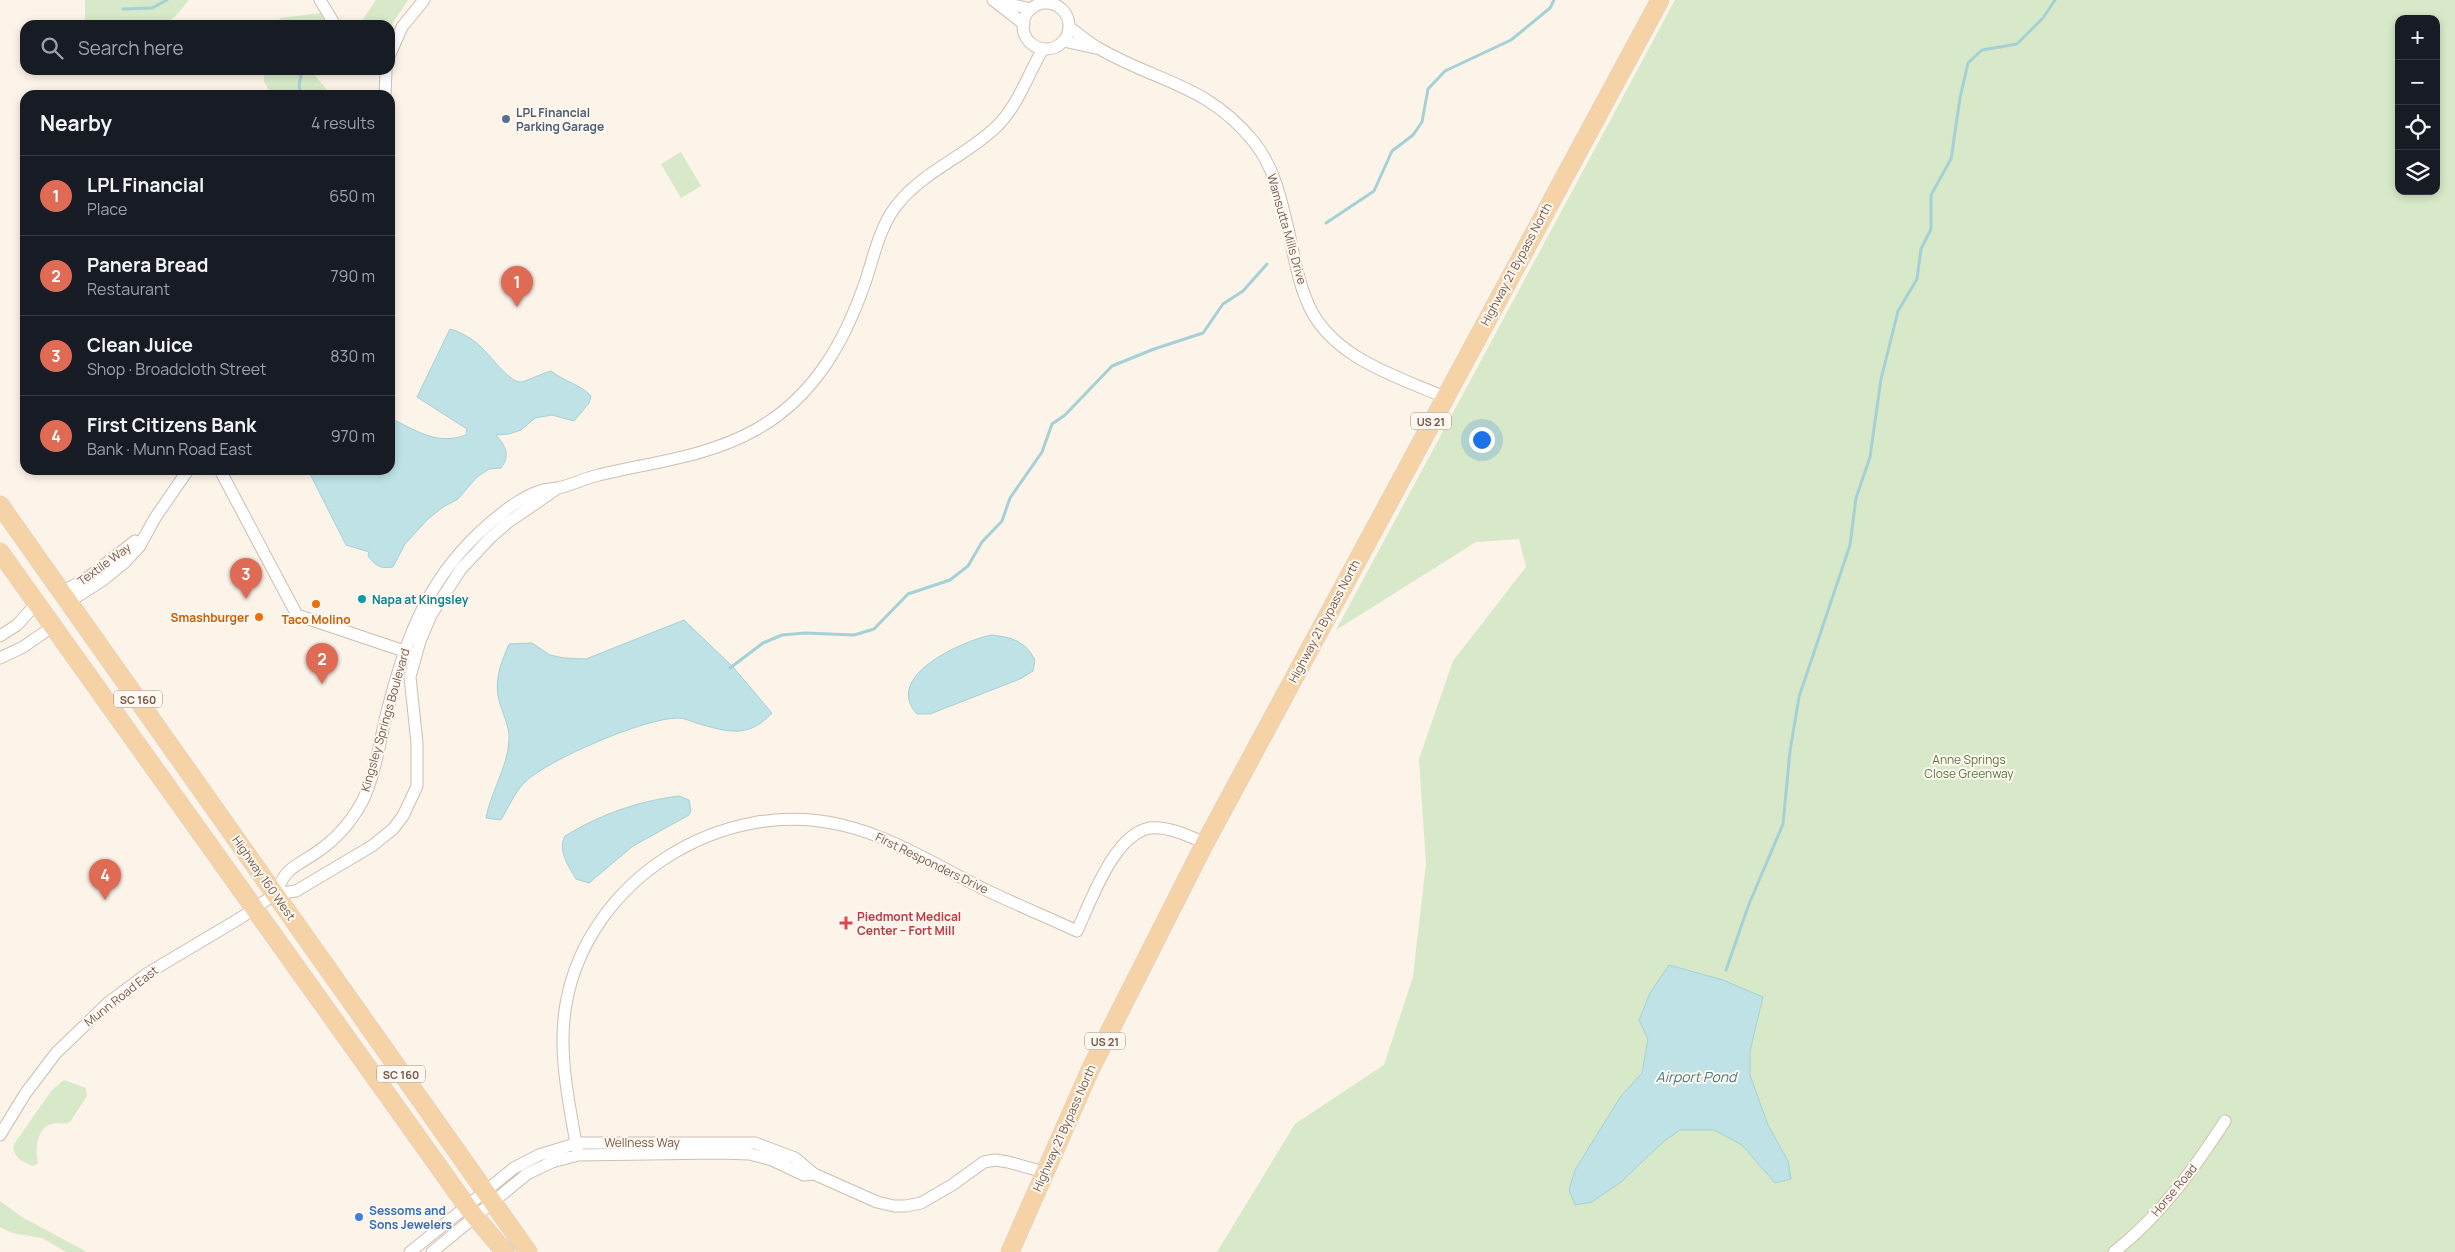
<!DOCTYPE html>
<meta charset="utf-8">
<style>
:root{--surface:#171b24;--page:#20242c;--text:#f1f3f6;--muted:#9ea1a6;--line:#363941;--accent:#df6b55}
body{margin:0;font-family:Manrope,sans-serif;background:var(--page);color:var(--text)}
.controls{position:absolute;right:15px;top:15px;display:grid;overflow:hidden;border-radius:10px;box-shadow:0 2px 8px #0003}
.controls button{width:45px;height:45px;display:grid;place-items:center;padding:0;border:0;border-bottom:1px solid var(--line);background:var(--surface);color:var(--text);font:25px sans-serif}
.you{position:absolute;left:1481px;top:439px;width:18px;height:18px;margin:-12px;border:4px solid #fff;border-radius:50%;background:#1a73e8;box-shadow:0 0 0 8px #1a73e833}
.badge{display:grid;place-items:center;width:32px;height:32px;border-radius:50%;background:var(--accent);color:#fff;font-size:16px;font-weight:700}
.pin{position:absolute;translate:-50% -41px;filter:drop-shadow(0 1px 2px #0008)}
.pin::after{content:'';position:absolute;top:26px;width:18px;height:15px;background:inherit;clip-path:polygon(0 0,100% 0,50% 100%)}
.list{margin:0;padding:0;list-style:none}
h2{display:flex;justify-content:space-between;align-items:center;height:65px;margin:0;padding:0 20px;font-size:21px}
h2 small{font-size:16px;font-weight:400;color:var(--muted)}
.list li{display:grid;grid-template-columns:32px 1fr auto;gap:15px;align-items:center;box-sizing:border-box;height:80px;padding:0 20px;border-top:1px solid var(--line)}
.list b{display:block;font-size:19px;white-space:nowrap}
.list p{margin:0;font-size:16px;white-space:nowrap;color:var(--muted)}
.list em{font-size:16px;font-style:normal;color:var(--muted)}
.icon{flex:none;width:28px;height:28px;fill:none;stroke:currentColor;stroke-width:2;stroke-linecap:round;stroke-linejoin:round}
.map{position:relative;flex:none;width:2455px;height:1252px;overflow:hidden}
.search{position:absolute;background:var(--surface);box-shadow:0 2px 8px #0003;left:20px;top:20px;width:375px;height:55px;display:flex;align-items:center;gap:12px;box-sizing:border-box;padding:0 18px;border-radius:15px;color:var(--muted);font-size:19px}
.panel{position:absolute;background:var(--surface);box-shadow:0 2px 8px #0003;left:20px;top:90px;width:375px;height:385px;border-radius:15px}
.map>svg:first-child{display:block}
.green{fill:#d7e9c8;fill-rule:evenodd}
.water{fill:#bee2e5;stroke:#a5d1d6}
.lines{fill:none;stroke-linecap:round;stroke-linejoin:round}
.stream{stroke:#a5d1d6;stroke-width:3}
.street-casing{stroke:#cfbdb2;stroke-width:13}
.primary-casing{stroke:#d8d1cd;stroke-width:19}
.street{stroke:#fff;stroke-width:11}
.primary{stroke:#f6d3a6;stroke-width:18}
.service-dot{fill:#5c6f8a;stroke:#fef8f0;stroke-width:2}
.culture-dot{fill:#0f9aa8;stroke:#fef8f0;stroke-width:2}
.food-dot{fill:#e8710a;stroke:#fef8f0;stroke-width:2}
.health-dot{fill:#e0444e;stroke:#fef8f0;stroke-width:2}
.shop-dot{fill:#3f7fe0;stroke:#fef8f0;stroke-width:2}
.labels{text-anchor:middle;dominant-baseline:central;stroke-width:4;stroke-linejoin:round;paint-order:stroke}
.shield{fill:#fef8f0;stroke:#9e897f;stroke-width:1}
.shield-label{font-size:11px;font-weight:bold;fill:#75594e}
.service-label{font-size:12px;font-weight:bold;fill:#4e5e75;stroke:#fef8f0;text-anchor:start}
.street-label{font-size:12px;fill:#75594e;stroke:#fef8f0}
.culture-label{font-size:12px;font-weight:bold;fill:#0d838f;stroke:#fef8f0;text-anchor:start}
.food-label{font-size:12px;font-weight:bold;fill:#c56008;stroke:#fef8f0;text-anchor:end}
.park-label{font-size:12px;fill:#597a46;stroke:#fef8f0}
.health-label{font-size:12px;font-weight:bold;fill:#be3a42;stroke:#fef8f0;text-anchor:start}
.shop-label{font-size:12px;font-weight:bold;fill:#366cbe;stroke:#fef8f0;text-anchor:start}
.water-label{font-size:14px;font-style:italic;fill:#457a80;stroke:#fef8f0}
</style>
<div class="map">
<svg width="2455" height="1252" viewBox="0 0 2455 1252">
<rect width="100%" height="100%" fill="#fcf3e9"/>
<!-- green -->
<path class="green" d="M 85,0 L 189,0 C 183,6 178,16 170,20 C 157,27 96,30 85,20 Z
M 376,0 L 408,0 L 390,27 L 359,25 Z
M 1675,0 L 2455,0 L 2455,1252 L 1217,1252 L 1295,1124 L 1384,1065 L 1413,977 L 1426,863 L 1419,759 L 1453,661 L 1526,567 L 1519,539 L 1476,542 L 1336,630 ZM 2399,19 L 2436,19 L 2436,191 L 2399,191 Z
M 320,13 L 328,25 L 278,25 L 280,18 Z
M 264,70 L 314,70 C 315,81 327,85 328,95 L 272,95 L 264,82 Z
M 681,152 L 701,186 L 681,198 L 661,164 Z
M 64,1080 L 86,1088 L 87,1096 L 70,1122 C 63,1125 57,1122 51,1124 C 36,1129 35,1151 38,1163 L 33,1166 C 23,1162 11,1156 14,1144 L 52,1090 Z
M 0,1201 L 22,1217 L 87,1252 L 66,1252 L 42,1238 L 12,1233 L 0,1227 Z"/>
<!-- water -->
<path class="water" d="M 450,329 C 461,332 471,338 480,346 C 489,354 509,381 519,382 C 524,383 542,373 551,371 C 565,382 580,384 591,396 L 589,403 L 574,421 L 552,415 L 535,418 L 521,430 L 509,434 L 496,435 C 505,445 511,455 501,468 L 489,469 L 477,477 L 458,499 L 443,507 L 428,519 L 405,544 L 393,567 C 380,569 376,566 368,556 L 369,552 L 346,545 L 308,470 L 390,470 L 390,418 C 416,430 436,446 466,435 L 467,429 L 417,397 Z
M 684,620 L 733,667 L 772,713 C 748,739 728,732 696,723 C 691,721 684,718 678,718 C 645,718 549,759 525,782 C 515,792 508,808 501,820 L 486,818 C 491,791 507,769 509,741 C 510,724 501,712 498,696 C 495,676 502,661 509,644 L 532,643 L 550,655 L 564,658 L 586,659 Z
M 991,635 C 1012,637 1025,641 1035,660 L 1033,671 L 1020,679 L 930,714 L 917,714 C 882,676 963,641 991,635 Z
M 679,796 L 689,800 L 691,811 L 689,815 L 633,846 L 589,883 L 576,879 C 569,867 557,850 565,836 C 599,815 638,801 679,796 Z
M 1669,965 L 1723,980 L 1763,997 L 1750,1051 L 1750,1075 L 1768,1125 L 1788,1161 L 1791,1179 L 1775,1183 L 1742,1145 L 1714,1130 L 1680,1130 L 1663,1142 L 1621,1182 L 1592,1202 L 1575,1205 L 1569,1190 L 1575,1170 L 1621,1096 L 1642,1073 L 1648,1039 L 1639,1020 L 1650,993 Z"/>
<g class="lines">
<!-- stream -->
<path class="stream" d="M 123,9 L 152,8 L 167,0
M 301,95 L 299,85 L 302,70
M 1326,223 L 1374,191 L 1392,151 L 1413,135 L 1422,122 L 1428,89 L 1445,71 L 1511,40 L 1550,8 L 1554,0
M 730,668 L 763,643 L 782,635 L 805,633 L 854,635 L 874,629 L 908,594 L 950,580 L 968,566 L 982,542 L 1002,521 L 1010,498 L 1042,452 L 1052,424 L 1065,415 L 1112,366 L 1154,349 L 1203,333 L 1223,304 L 1243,291 L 1267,264
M 1726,970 L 1749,904 L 1783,824 L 1790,751 L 1799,697 L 1850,545 L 1856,498 L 1870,457 L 1881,379 L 1898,311 L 1917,279 L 1921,249 L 1931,229 L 1931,195 L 1951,159 L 1960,98 L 1968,63 L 1982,50 L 2017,44 L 2043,18 L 2055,0"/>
<!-- street casing -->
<g class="street-casing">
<path id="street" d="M 320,0 L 335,25
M 993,0 L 1024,24
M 999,2 L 1031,9
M1023 26a23 23 0 1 1 46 0a23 23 0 1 1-46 0Z
M 1069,27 C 1079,34 1089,43 1100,49 C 1159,83 1207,84 1254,142 C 1274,167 1281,199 1288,229 C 1294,255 1298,282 1309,306 C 1333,358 1396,376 1444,397
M 1064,41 L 1095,48
M 390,54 L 402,27 L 424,0
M 385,95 L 386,70
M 220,470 L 297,615 L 410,653
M 63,591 L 86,579 L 135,541
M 70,601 L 103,580 L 124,563 L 139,547 L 155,518 L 188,470
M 0,636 L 17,625 L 36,604
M 0,658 L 23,647 L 52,627
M 275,894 C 279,887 282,878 287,873 C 295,864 308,859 317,852 C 335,840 351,822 362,802 C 374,778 379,747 385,720 C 403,647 423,585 480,532 C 497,516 517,499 540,491 C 546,489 552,489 558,488 C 572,485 585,478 599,475 C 652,462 708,457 757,429 C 815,396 845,341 866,280 C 874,255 880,227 896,206 C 923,171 965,157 996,127 C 1018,106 1028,74 1043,49
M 0,1135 L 25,1094 L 56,1053 L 108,1003 L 148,973 L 242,917 L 275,894 L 296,891 L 372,846 L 393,829 L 403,816 L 417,786 L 417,743 L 410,677 L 420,641 L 431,615 L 461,569 L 489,539 L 507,523 L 558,488
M 578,1155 C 570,1106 557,1055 566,1004 C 588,880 721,796 842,825 C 889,836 931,862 974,884 C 1007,901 1043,915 1077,931 C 1091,901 1114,834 1150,828 C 1168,826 1189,836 1205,843
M 410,1252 L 514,1168 L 539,1155 L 578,1143 L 755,1143 L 795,1158 L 814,1174 L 877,1202 L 894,1206 L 906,1206 L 921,1203 L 952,1185 L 984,1162 L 995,1160 L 1008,1162 L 1044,1172
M 432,1252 L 527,1174 L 552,1162 L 578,1155 L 719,1153 L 750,1154 L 772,1160 L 804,1175 L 814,1174
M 2114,1252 C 2160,1216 2194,1169 2225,1121"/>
</g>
<!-- primary casing -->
<g class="primary-casing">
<path id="primary" d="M 0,505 L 528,1252
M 0,552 L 471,1212 L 505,1252
M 1010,1252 L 1091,1068 L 1205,843 L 1660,0"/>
</g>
<!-- street -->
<use href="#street" class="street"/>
<!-- primary -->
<use href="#primary" class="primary"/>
</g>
<!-- markers -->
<circle class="service-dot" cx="506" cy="119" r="5"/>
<circle class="culture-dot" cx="362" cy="599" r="5"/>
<g class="food-dot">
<circle cx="316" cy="604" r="5"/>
<circle cx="259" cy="617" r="5"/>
</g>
<path class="health-dot" d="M843.5 915.5h5v5h5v5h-5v5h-5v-5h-5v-5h5z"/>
<circle class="shop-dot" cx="359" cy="1217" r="5"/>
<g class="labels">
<!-- shield labels -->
<g class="shield">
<rect x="1411" y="412.5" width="40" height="17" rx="4"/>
<rect x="114" y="690.5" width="48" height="17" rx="4"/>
<rect x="1085" y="1032.5" width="40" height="17" rx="4"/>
<rect x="377" y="1065.5" width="48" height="17" rx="4"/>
</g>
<g class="shield-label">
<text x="1431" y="421">US 21</text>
<text x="138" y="699">SC 160</text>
<text x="1105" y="1041">US 21</text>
<text x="401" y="1074">SC 160</text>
</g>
<!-- service labels -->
<g class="service-label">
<text x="516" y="112">LPL Financial<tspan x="516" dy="14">Parking Garage</tspan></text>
</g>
<!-- street labels -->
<g class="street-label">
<text transform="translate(1287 229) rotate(74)">Wamsutta Mills Drive</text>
<text transform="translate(1516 264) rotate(-62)">Highway 21 Bypass North</text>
<text transform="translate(104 564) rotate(-36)">Textile Way</text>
<text transform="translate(1324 621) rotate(-62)">Highway 21 Bypass North</text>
<text transform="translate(385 720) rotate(-74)">Kingsley Springs Boulevard</text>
<text transform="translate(932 863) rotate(26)">First Responders Drive</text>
<text transform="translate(264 878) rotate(55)">Highway 160 West</text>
<text transform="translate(121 996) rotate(-38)">Munn Road East</text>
<text transform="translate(1064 1128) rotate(-66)">Highway 21 Bypass North</text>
<text x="642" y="1142">Wellness Way</text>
<text transform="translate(2174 1190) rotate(-50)">Horse Road</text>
</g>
<!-- culture labels -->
<g class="culture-label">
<text x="372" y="599">Napa at Kingsley</text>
</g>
<!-- food labels -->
<g class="food-label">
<text x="249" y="617">Smashburger</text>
<text x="316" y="619" text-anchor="middle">Taco Molino</text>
</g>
<!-- park labels -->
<g class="park-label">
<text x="1969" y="759">Anne Springs<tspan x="1969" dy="14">Close Greenway</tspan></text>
</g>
<!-- health labels -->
<g class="health-label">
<text x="857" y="916">Piedmont Medical<tspan x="857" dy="14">Center – Fort Mill</tspan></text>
</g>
<!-- shop labels -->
<g class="shop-label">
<text x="369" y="1210">Sessoms and<tspan x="369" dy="14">Sons Jewelers</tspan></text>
</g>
<!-- water labels -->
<g class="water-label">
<text x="1696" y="1076">Airport Pond</text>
</g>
</g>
</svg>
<div class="controls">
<button>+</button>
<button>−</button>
<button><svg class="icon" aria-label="locate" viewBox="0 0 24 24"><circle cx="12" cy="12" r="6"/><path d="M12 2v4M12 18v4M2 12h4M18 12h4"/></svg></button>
<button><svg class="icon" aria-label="layers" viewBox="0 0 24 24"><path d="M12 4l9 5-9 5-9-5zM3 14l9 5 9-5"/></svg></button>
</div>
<div class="you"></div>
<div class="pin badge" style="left:517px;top:307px">1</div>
<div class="pin badge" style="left:322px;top:684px">2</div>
<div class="pin badge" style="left:246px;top:599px">3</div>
<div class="pin badge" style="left:105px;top:900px">4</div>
<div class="search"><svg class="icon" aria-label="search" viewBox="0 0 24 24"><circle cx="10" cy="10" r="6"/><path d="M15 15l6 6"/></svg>Search here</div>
<section class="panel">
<h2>Nearby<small>4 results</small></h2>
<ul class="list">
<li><span class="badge">1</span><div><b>LPL Financial</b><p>Place</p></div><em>650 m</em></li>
<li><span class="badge">2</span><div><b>Panera Bread</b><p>Restaurant</p></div><em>790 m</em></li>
<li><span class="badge">3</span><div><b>Clean Juice</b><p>Shop · Broadcloth Street</p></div><em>830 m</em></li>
<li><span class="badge">4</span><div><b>First Citizens Bank</b><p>Bank · Munn Road East</p></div><em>970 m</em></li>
</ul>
</section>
</div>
